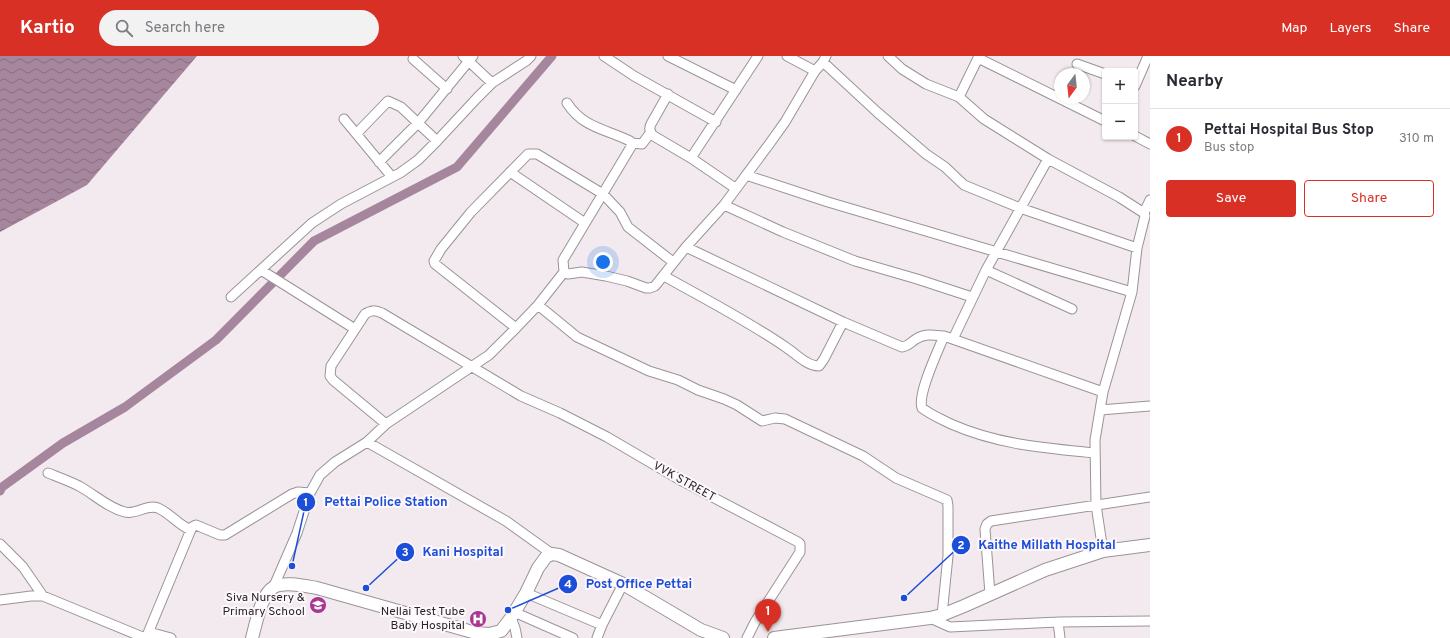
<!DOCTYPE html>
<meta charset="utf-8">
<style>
:root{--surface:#fff;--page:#f2f2f3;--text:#2b2b33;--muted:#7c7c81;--line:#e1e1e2;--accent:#d93025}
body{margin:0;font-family:Overpass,sans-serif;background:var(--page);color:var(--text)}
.controls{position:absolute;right:12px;top:12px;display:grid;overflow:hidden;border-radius:4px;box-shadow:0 1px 3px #0004}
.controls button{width:36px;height:36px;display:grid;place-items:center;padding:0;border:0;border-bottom:1px solid var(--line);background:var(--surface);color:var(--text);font:20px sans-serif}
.compass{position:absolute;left:1054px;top:12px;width:36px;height:36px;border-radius:50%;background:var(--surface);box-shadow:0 1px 3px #0004;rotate:195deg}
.you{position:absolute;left:603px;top:206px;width:14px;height:14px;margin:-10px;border:3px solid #fff;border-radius:50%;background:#1a73e8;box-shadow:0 0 0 6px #1a73e833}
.badge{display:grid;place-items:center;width:26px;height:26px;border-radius:50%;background:var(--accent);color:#fff;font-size:13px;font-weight:700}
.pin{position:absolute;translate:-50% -33px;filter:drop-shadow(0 1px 2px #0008)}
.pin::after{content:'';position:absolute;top:21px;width:14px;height:12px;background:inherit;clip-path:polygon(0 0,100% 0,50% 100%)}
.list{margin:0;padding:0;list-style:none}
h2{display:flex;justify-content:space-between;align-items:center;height:52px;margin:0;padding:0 16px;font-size:17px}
h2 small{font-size:13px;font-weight:400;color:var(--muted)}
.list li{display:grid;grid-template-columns:26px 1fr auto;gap:12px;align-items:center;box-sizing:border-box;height:60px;padding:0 16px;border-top:1px solid var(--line)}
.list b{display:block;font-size:15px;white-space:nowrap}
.list p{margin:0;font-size:13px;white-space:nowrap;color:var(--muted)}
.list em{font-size:13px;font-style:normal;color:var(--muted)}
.actions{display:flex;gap:8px;padding:12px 16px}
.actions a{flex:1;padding:9px 0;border:1px solid var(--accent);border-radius:4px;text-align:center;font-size:14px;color:var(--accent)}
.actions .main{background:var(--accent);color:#fff}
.icon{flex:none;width:22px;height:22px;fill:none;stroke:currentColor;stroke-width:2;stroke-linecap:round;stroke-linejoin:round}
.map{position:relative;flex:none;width:1150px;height:582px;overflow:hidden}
header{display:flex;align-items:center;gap:24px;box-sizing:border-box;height:56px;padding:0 20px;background:var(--accent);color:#fff}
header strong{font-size:19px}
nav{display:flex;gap:22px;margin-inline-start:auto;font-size:14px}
.search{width:280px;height:36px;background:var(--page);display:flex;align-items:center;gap:10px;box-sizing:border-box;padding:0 14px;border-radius:22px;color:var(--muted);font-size:15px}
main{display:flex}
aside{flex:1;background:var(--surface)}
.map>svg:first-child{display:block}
.water{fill:url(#water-waves)}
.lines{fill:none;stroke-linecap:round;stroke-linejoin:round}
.canal{stroke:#a6869c;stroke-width:9}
.minor-casing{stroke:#9a9398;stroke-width:11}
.major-casing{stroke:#9a9398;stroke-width:14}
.minor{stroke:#fff;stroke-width:9}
.major{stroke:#fff;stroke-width:12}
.labels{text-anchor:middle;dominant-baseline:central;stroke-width:4;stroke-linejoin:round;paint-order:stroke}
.street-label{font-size:12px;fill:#292628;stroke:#fef8fc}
.poi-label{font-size:12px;fill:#292628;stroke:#fef8fc;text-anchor:end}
.leader{fill:none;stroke:#1d4ed8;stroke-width:1.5}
.callout-dot{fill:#1d4ed8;stroke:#fef8fc;stroke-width:1.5}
.mark-label{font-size:12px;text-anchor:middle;font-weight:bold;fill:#fff}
.callout-label{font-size:13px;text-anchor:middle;font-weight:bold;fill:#1d4ed8;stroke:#fef8fc;stroke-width:4;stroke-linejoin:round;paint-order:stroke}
</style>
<header>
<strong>Kartio</strong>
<div class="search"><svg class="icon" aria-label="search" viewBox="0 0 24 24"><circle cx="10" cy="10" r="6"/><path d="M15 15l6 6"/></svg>Search here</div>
<nav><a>Map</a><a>Layers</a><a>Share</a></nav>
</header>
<main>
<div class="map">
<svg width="1150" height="582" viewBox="0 0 1150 582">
<defs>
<pattern id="water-waves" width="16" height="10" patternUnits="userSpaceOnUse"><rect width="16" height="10" fill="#a6869c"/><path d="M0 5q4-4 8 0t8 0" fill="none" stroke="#876d7f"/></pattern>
</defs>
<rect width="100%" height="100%" fill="#f2eaef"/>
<!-- water -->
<path class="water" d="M 0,0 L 197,0 L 87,129 L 0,176 Z"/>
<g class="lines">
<!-- canal -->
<path class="canal" d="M 0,435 L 2,431 L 63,387 L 125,351 L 216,284 L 314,185 L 457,111 L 552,0"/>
<!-- minor casing -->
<g class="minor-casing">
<path id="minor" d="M 463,0 L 492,27
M 604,0 L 634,20 L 716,66
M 668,0 L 736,34
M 787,0 L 815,15
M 888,0 L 902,13 L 926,28 L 959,41 L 984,63 L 1048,103 L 1119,141 L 1144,157 L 1145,160 L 1137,192 L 1132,236 L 1103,336 L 1095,384 L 1096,449 L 1103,495
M 978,2 L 1105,65
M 413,3 L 447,33
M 823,6 L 877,56 L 926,98 L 945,111 L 964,129 L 1020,152 L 1137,192
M 1077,8 L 1105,18
M 1135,30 L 1148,0
M 668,38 L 651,68 C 649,72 649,75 652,79 L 691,102 L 735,132
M 959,41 L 979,0
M 344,63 L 392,121
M 357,77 L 388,45 L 401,51 L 437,85
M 1135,80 L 1150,88
M 632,87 L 642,88 L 651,76
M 691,102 L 758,0
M 379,106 L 418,67 L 473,0
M 510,116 L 585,167
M 746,119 L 828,146 L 1132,236
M 724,149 L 783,176 L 855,205 L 917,223 L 972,241
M 1144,157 L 1150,144
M 686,191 L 843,266 L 902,291 C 909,290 911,286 916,283 C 925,277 934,279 944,280 L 1103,336
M 261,214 L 355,273
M 986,214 L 1072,253
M 564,216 L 563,204 L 632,89 L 630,85 C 606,73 583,72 567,47
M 664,220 C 705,243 748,265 787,292 C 796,298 807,310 819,310 L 824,303 L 843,266
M 231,241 L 312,167 L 341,148 L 400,117 L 418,104 L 437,85 L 477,42 L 492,27 L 526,5 L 531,0
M 538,249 L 577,281 L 649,315 L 678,324 L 698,334 L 724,343 L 737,349 L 762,365 L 775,362 L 785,363 L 863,400 L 896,422 L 947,444 L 948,450 L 948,500 L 942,559
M 516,272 L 435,208 L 434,205 L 441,193 L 471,156 L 528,98 L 537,98 L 542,101 L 603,138 L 620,156 L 628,171 L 673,206
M 944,280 C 938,295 917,338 922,352 C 931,359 941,363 951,368 C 999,389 1045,392 1095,397
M 953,283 L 986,214 L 1048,103
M 1100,354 L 1150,350
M 386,368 L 333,324 L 330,320 L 331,310 L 365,258 C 371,254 375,254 382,257 L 521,340 L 560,357 L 607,381 L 682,425 L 798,486 L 800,488 L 800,496 L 755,566 L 747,582
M 367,386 L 506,465 L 552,498
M 48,417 C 58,421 69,425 79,430 C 94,438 108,452 125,456 C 136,459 146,448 158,452 C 170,457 178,469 191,474
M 0,488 L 23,511 L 43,540
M 274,530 L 297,477 L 310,437 L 320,419 L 335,406 L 367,386 L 386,368 L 489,299 L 516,272 L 538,249 L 564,216 L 568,218 L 582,216 L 606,220 L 627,225 L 646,232 L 650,232 L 655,230 L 686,191 L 724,149 L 770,87 L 785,66 L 815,15 L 823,6 L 826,0
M 526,537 L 602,569
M 990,538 L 985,473 L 987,468 L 991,465 L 1150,441
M 0,544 L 31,540 L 43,540 L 145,582
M 514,556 L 573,582
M 511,562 L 515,572 L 517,582
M 930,562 L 950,571 L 1058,566 L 1150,565
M 1058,566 L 1060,582
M 149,576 L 171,582
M 146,582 L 192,471 L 196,469 L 220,479 L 225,479 L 292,438 L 298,436 L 310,437
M 597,582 L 602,569 L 623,528"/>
</g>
<!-- major casing -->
<g class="major-casing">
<path id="major" d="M 252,582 C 256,568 261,538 274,531 C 285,525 305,530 317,532 L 476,577 L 489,578 L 501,575 L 511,562 L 526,537 L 538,512 L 546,501 L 552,498 L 559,499 L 623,528 L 701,574 L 723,582
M 774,582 L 930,562 L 942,559 L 964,550 L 1045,514 L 1103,495 L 1150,489"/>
</g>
<!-- minor -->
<use href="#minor" class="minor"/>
<!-- major -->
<use href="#major" class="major"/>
</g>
<!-- icons -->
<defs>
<g id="school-disc" transform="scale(0.9)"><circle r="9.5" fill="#a93791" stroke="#fef8fc"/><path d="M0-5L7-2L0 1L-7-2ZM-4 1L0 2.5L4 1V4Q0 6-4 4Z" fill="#fff"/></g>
<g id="hospital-disc" transform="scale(0.9)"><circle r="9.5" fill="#a93791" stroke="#fef8fc"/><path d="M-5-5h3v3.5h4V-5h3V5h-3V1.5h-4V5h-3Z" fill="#fff"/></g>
</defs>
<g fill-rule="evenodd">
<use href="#school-disc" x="318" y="549"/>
<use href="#hospital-disc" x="478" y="563"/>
</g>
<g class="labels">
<!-- street labels -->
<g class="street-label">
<text transform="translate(684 426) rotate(29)">VVK STREET</text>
</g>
<!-- poi labels -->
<g class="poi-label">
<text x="305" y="542">Siva Nursery &amp;<tspan x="305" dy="14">Primary School</tspan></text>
<text x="465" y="556">Nellai Test Tube<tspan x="465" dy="14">Baby Hospital</tspan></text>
</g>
</g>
<!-- callouts -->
<path class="leader" d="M292 510L306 446M904 542L961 489M366 532L405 496M508 554L568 528"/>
<g class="callout-dot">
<circle cx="292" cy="510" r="4"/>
<circle cx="904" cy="542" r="4"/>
<circle cx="366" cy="532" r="4"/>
<circle cx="508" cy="554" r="4"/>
<circle cx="306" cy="446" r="10"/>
<circle cx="961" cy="489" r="10"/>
<circle cx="405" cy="496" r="10"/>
<circle cx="568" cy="528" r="10"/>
</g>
<g class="mark-label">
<text x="306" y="450">1</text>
<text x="961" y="493">2</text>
<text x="405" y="500">3</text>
<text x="568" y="532">4</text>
</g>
<g class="callout-label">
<text x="386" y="450">Pettai Police Station</text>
<text x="1047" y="493">Kaithe Millath Hospital</text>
<text x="463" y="500">Kani Hospital</text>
<text x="639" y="532">Post Office Pettai</text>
</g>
</svg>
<div class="controls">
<button>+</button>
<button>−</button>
</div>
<svg class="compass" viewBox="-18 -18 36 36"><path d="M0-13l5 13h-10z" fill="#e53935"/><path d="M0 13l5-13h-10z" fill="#7c7c81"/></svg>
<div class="you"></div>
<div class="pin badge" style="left:768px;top:576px">1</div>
</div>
<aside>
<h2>Nearby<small></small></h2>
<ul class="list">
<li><span class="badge">1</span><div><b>Pettai Hospital Bus Stop</b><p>Bus stop</p></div><em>310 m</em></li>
</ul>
<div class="actions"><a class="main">Save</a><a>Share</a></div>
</aside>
</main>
